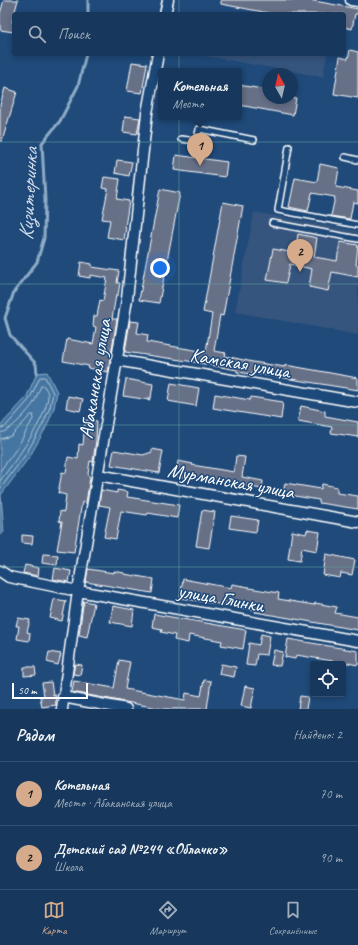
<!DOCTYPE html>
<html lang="ru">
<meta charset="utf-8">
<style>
:root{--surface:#17385c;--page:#244365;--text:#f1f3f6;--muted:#9eacbb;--line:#365272;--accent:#d6ab8b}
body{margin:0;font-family:Caveat,sans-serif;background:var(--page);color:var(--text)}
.controls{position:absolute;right:12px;bottom:12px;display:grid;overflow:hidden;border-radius:4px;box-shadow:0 2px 6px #0003}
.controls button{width:36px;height:36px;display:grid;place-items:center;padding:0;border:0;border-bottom:1px solid var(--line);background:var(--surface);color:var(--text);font:20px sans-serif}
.compass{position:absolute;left:262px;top:68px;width:36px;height:36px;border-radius:50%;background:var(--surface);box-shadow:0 2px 6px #0003;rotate:352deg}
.scale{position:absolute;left:12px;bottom:10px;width:76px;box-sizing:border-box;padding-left:4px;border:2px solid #fff;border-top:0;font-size:11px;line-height:14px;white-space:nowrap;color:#fff;-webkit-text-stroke:3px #1f4a7a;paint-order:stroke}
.you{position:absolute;left:160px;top:268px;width:14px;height:14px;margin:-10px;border:3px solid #fff;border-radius:50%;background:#1a73e8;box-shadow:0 0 0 6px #1a73e833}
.badge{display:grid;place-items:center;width:26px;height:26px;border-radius:50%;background:var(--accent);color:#111;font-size:13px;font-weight:700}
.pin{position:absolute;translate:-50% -33px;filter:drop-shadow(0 1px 2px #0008)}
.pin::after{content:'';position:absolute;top:21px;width:14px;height:12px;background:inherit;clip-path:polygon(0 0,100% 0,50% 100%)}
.popup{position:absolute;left:158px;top:68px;width:84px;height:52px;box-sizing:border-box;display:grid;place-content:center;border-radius:4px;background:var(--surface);filter:drop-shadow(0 1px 3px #0005);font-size:13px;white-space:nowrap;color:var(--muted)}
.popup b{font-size:15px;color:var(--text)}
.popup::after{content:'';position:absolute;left:50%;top:100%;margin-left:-8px;border:8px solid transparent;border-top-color:var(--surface)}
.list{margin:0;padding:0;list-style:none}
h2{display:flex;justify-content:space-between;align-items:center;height:52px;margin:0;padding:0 16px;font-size:17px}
h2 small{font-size:13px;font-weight:400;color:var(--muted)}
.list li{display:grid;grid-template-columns:26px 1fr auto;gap:12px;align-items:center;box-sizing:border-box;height:64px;padding:0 16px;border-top:1px solid var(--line)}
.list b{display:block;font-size:15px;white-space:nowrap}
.list p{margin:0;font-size:13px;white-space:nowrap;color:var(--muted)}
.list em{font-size:13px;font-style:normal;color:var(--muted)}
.icon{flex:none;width:22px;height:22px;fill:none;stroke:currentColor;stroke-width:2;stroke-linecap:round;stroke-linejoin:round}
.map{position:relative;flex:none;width:358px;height:709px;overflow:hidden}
.search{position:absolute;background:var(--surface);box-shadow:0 2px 6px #0003;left:12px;right:12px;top:12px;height:44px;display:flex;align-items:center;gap:10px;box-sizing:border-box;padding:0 14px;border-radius:4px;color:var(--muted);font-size:15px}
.sheet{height:180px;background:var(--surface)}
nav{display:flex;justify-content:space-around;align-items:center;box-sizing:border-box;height:56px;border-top:1px solid var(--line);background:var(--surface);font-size:11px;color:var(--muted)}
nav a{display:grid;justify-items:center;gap:2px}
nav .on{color:var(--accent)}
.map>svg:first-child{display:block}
.built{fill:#34557e}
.water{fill:#4475a1;stroke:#8facc7}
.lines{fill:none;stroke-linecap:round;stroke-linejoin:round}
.shore{stroke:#b4c8d9;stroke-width:1}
.stream{stroke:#8facc7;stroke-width:3}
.building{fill:#666f87;stroke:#fff}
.service-casing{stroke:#fff;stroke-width:8}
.minor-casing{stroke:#fff;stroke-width:13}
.service{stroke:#1f4a7a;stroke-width:5}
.minor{stroke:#1f4a7a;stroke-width:10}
.grid{fill:none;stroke:#63a6a1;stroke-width:1;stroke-opacity:0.55}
.labels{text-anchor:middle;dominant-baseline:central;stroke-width:3;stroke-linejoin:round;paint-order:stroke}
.street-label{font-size:20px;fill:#fff;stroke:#1f4a7a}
.water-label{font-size:21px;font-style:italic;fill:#d0dce8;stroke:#1f4a7a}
</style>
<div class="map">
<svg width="358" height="709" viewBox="0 0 358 709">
<rect width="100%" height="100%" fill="#1f4a7a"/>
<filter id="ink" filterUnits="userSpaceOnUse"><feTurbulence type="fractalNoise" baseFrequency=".025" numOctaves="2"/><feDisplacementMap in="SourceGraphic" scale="8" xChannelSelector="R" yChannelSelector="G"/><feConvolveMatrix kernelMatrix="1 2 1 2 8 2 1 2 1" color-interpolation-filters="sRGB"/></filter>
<g filter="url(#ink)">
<!-- built -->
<path class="built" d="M 194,54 L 327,54 L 323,77 Z
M 254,212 L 358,231 L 358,335 L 235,312 Z"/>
<!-- water -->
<path class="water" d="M 47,372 L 57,392 L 54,408 L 47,426 L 30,456 L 1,495 L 4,532 L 0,535 L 0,426 L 26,398 L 37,373 Z"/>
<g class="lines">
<!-- shore -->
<path class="shore" d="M 0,428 L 5,427 L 29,400 L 40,377 L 45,377 L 53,393 L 50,407 L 43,424 L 26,454 L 0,489
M 0,433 C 10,432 27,412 33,404 C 36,399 38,392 41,386 L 44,386 C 46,389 48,392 48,395 C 48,418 14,462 0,481
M 0,439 L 11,436 L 31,415 L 34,415 L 33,419 L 17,448 L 0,471"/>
<!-- stream -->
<path class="stream" d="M 88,0 L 88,14
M 37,373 L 36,364 L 10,335 L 5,318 L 14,292 L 37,262 L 44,238 L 45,200 L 42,143 L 60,121 L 78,86 L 86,54"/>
</g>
<!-- building -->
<path class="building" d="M 4,0 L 18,0 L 12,22 L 14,23 L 14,32 L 0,30 L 0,14 Z
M 221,0 L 309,0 L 358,9 L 358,14 L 355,14 L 352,29 L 344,27 L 344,14 L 274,14 L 221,4 Z
M 350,50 L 358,52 L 358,98 L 334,94 L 340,57 L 348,59 Z
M 132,62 L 147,64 L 142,93 L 127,91 Z
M 239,85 L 268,90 L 268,98 L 296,98 L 293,115 L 239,105 Z
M 5,88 L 17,92 L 2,141 L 0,141 L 0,105 Z
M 125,116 L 140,118 L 137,134 L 123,132 Z
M 176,155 L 227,162 L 225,177 L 174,170 Z
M 117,160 L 132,162 L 129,176 L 115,173 Z
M 320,164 L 339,168 L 336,187 L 358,191 L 358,203 L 353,202 L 350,219 L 331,216 L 335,197 L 312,193 L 308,211 L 289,207 L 295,178 L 317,182 Z
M 104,177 L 120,179 L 117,199 L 129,201 L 125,227 L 126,227 L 124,240 L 107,237 L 110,220 L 102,219 L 108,189 L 102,188 Z
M 160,189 L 180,193 L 159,303 L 139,300 Z
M 223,202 L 243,206 L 223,316 L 220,315 L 214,351 L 226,353 L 225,356 L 253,362 L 285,367 L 285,365 L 308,369 L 358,378 L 358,390 L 272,376 L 252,373 L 251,374 L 237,372 L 237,370 L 188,361 L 125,352 L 130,321 L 139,322 L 137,333 L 148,335 L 147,342 L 206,352 L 212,314 L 203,312 Z
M 298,234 L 317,238 L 314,257 L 337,261 L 340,242 L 358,245 L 356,265 L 358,265 L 358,277 L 332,272 L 328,291 L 309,287 L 312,269 L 290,264 L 286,283 L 267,280 L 273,249 L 295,253 Z
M 81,262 L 92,264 L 92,267 L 119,271 L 117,283 L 120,283 L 118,295 L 116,295 L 112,319 L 117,319 L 108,372 L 88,368 L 89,366 L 63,361 L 67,339 L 93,344 L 96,327 L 93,326 L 94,316 L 97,316 L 100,300 L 103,301 L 107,278 L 90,275 L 90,278 L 79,276 Z
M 126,379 L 153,384 L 151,398 L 148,398 L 150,400 L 123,396 Z
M 171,383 L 199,388 L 196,406 L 168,401 Z
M 215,394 L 250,400 L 251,397 L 283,402 L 281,419 L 213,408 Z
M 68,396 L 83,399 L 80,411 L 66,408 Z
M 301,406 L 325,411 L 325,416 L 358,422 L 358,437 L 331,433 L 332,427 L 298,421 Z
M 85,420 L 97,421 L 96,440 L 93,462 L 90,461 L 88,474 L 90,477 L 86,503 L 82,502 L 74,552 L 57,550 L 62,522 L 59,521 L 60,511 L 64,512 L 66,495 L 58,493 L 62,472 L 66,473 L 68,457 L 78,459 L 79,444 L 83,445 Z
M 152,449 L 163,451 L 159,473 L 111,465 L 114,450 L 143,455 L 152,452 Z
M 236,456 L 245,457 L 242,477 L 263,481 L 262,489 L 190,476 L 190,478 L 176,476 L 178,461 L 193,464 L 192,465 L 234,472 Z
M 285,483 L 321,489 L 322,484 L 337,487 L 337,493 L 358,496 L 358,509 L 319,503 L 319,500 L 283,494 Z
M 101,490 L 117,493 L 117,490 L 128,492 L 127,497 L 179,505 L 177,518 L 148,513 L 147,515 L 121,511 L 116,539 L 104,537 L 110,507 L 99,505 Z
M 202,510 L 215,512 L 209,548 L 196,546 Z
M 231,516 L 258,520 L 256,532 L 229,528 Z
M 307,530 L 320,532 L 317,551 L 302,548 L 300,561 L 288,559 L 292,531 L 306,534 Z
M 22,535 L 33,536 L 32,544 L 22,543 Z
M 43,554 L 58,555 L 57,565 L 42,563 Z
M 326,554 L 355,560 L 352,575 L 341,573 L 340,578 L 323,575 Z
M 25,565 L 39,568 L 38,576 L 23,573 Z
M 55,568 L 71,571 L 69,582 L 53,579 Z
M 88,569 L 114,573 L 114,571 L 124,573 L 124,574 L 154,579 L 152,593 L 86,582 Z
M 183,579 L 231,588 L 232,584 L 249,587 L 249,588 L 279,593 L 278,599 L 314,605 L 315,603 L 337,607 L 335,613 L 358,617 L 358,630 L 255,612 L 256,610 L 180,598 Z
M 54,599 L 66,601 L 62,621 L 50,618 Z
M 83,601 L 94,603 L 87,637 L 79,635 L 83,605 L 84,605 Z
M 113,606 L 134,610 L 132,626 L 110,622 Z
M 154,614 L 246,630 L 243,649 L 221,645 L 222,641 L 189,635 L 188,643 L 174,640 L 175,635 L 161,632 L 162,629 L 152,627 Z
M 18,618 L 30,620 L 27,632 L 30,633 L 29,641 L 17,639 L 19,626 L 16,626 Z
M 261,634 L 270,636 L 267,655 L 257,654 L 255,666 L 246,665 L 249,643 L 259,645 Z
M 288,639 L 358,651 L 358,665 L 348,663 L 333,664 L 333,661 L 296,655 L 295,659 L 285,657 Z
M 274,650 L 283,652 L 280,666 L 271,665 Z
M 49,652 L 61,654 L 58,665 L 47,662 Z
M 119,660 L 130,662 L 125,689 L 185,700 L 186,693 L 201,696 L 204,680 L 211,681 L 207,709 L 163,709 L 72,692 L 74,681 L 114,688 Z
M 75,664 L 82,665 L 80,675 L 73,674 Z
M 221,664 L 236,667 L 234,677 L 219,674 Z
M 24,667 L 35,667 L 36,675 L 24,676 Z
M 51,682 L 53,695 L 55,694 L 56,705 L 42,707 L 40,697 L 44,696 L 42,683 Z
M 245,686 L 255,688 L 251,708 L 241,706 Z
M 300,696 L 308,697 L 306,709 L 298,709 Z"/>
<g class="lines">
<!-- service casing -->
<g class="service-casing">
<path id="service" d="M 181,139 L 197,141 L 199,129 L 254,140
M 289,147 L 278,210 L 358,225
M 345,157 L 358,160
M 272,223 L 358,239"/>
</g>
<!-- minor casing -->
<g class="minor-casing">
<path id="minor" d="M 351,0 L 358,1
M 165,14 L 168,0
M 116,360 L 358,402
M 98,475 L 358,522
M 0,571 L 9,577 L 78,591 L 358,641
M 63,697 L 126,709
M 62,709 L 78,591 L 127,299 L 147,113 L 158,54"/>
</g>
<!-- service -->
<use href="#service" class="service"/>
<!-- minor -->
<use href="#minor" class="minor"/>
</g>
</g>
<!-- grid -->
<path class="grid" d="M 179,0 L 179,14M 179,54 L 179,709M 0,142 L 358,142M 0,284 L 358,284M 0,425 L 358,425M 0,567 L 358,567"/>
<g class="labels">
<!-- street labels -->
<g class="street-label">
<text transform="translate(240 363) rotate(10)">Камская улица</text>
<text transform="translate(95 379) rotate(-81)">Абаканская улица</text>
<text transform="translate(231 481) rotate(10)">Мурманская улица</text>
<text transform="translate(221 598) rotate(10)">улица Глинки</text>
</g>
<!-- water labels -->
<g class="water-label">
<text transform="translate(28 194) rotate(-87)">Кизитеринка</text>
</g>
</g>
</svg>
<div class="controls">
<button><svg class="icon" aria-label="locate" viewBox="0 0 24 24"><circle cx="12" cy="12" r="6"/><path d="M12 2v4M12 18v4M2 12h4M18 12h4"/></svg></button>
</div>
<svg class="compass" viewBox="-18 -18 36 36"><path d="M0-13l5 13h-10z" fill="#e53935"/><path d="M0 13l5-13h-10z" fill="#9eacbb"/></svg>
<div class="scale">50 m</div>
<div class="you"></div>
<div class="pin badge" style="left:200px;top:166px">1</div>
<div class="popup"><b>Котельная</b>Место</div>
<div class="pin badge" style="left:300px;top:272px">2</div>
<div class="search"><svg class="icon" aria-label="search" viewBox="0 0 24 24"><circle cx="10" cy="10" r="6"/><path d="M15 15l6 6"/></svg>Поиск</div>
</div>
<section class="sheet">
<h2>Рядом<small>Найдено: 2</small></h2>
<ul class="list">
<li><span class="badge">1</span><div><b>Котельная</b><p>Место · Абаканская улица</p></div><em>70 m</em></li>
<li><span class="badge">2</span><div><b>Детский сад №244 «Облачко»</b><p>Школа</p></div><em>90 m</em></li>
</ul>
</section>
<nav>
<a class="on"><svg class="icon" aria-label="map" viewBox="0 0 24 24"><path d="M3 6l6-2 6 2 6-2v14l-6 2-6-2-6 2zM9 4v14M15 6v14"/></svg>Карта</a>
<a><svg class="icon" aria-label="directions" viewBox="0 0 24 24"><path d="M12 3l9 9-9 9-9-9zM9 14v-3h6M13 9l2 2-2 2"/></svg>Маршрут</a>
<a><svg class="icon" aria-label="saved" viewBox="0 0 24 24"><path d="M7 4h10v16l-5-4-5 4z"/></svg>Сохранённые</a>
</nav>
